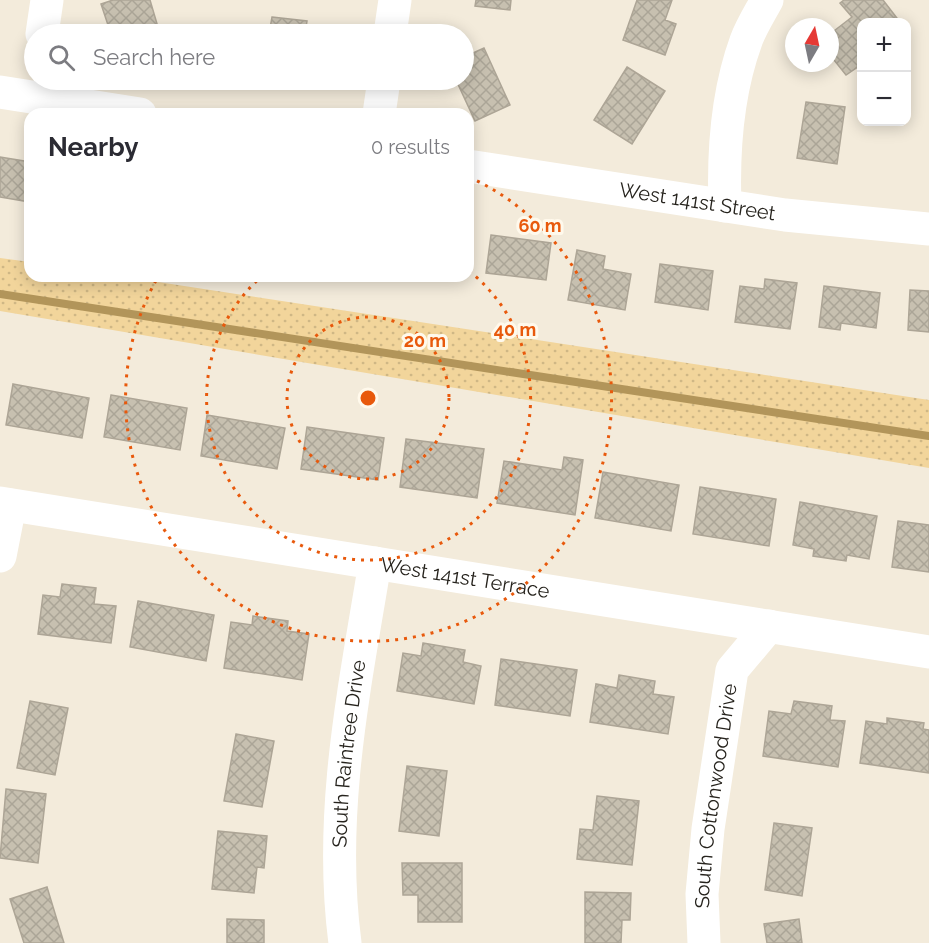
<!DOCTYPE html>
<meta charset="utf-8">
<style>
:root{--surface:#fff;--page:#f7f7f7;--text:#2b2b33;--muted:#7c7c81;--line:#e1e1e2}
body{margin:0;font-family:Raleway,sans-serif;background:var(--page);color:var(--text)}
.controls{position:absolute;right:18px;top:18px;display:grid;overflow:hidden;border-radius:12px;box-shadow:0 3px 15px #0003}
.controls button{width:54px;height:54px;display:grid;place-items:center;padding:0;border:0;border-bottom:2px solid var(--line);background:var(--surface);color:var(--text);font:30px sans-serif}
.compass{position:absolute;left:785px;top:18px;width:54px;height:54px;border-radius:50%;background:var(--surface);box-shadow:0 3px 15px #0003;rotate:9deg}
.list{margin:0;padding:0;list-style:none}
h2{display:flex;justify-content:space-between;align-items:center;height:78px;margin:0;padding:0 24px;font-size:26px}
h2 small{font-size:20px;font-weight:400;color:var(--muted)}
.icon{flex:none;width:33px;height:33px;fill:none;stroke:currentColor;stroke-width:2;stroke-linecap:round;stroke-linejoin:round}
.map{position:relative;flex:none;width:929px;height:943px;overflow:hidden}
.search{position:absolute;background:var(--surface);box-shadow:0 3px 15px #0003;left:24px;top:24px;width:450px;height:66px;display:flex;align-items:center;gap:15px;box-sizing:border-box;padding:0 21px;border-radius:33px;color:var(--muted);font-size:22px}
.panel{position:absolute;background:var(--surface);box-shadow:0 3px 15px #0003;left:24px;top:108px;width:450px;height:174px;border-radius:18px}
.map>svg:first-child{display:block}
.grass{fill:url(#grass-dots)}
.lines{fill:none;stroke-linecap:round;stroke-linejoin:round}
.stream{stroke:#b2955a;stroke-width:8}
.building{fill:url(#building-cross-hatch);stroke:#ada596;stroke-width:1.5}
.minor{stroke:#fff;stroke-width:33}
.ring{fill:none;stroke:#e8590c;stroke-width:3;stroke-dasharray:3 6}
.labels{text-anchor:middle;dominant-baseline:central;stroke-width:6;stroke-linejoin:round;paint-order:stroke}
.street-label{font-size:20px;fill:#26231d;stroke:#fff9ec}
.centre{fill:#e8590c;stroke:#fff9ec;stroke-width:3}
.ring-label{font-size:18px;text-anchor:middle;font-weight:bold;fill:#e8590c;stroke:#fff9ec;stroke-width:6;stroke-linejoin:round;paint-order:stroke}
</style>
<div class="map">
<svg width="929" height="943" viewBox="0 0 929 943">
<defs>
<pattern id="grass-dots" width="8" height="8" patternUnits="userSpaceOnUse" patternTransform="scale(1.5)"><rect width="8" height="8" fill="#f2d59b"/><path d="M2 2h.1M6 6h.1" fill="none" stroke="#cfb785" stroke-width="1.8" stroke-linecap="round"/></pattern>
<pattern id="building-cross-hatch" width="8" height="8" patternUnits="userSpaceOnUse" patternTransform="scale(1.5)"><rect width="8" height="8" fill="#c7c0b0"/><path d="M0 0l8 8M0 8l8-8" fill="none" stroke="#aba597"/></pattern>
</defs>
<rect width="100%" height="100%" fill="#f3ebdb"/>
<!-- grass -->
<path class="grass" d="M 0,258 L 30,262 L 30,276 L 119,276 L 929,400 L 929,468 L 0,311 Z"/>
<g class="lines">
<!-- stream -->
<path class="stream" d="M 0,294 L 929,436"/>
</g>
<!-- building -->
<path class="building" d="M 113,0 L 150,0 L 160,34 L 111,34 L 101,4 Z
M 476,0 L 511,0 L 510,10 L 475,6 Z
M 637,0 L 672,0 L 665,20 L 676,24 L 665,55 L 623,40 Z
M 844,0 L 883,0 L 900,22 L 862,22 L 862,64 L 846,75 L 830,55 L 830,34 L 852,17 L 840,3 Z
M 272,17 L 307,21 L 305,34 L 269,34 Z
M 484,48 L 510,105 L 475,121 L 456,80 L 464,80 L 464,57 Z
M 627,67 L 665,91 L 632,144 L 594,120 Z
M 806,102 L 845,107 L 837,164 L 797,158 Z
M 0,157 L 30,162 L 30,202 L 0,197 Z
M 491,235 L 551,243 L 546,280 L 486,273 Z
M 577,250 L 605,256 L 603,269 L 631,274 L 625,310 L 568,300 Z
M 660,264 L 713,271 L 708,310 L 655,302 Z
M 765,279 L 797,283 L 790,329 L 735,322 L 740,286 L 764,289 Z
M 824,286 L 880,293 L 876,328 L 841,323 L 840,330 L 819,327 Z
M 910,290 L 929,291 L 929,332 L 908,330 Z
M 13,384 L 89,398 L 82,438 L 6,425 Z
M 111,395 L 187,408 L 180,450 L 104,437 Z
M 207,415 L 285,428 L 277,469 L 201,456 Z
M 307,427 L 384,438 L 378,480 L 301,469 Z
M 406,439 L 484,449 L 477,498 L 400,487 Z
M 564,457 L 583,460 L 575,515 L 497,503 L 504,461 L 562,470 Z
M 603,472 L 679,485 L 671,531 L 595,518 Z
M 700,487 L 776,499 L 769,546 L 693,534 Z
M 800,502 L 877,516 L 869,559 L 847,555 L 846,561 L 813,556 L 814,549 L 793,545 Z
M 898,521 L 929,525 L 929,572 L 892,567 Z
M 62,584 L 96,588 L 94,604 L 116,606 L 111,643 L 38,634 L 43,595 L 60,597 Z
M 138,601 L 214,615 L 206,661 L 130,647 Z
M 253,616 L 288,621 L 287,631 L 309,634 L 302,680 L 224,668 L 231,622 L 252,625 Z
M 423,643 L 465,650 L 463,662 L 481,666 L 474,704 L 397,691 L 403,653 L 421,656 Z
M 501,659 L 577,670 L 570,716 L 495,705 Z
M 619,675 L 655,681 L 653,694 L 674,697 L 668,734 L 590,722 L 596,684 L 617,688 Z
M 30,701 L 68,708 L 55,775 L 17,768 Z
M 794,701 L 832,706 L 830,720 L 845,721 L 838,767 L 763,756 L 769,711 L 791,714 Z
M 887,718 L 924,723 L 923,729 L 929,730 L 929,773 L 860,763 L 866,721 L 887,724 Z
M 236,734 L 274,741 L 262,807 L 224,801 Z
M 407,766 L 447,771 L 439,836 L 399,831 Z
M 6,789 L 46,794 L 38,863 L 0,858 Z
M 597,796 L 639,801 L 632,865 L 577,859 L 580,829 L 593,830 Z
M 774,823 L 812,828 L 802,896 L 765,890 Z
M 218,831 L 267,836 L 264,868 L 257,867 L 254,893 L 212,889 Z
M 402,863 L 462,863 L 462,922 L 418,922 L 418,895 L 403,895 Z
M 47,887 L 64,943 L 24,943 L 10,899 Z
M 585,892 L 631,893 L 630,920 L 622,920 L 621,943 L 585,943 Z
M 227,919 L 264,920 L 264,943 L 227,943 Z
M 799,919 L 802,943 L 767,943 L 764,924 Z"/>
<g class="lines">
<!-- minor -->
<g class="minor">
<path d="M 42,34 L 47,0"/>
<path d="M 390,34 L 395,0"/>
<path d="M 0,92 L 140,114"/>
<path d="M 379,114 L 384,80"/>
<path id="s1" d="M 468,166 L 785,215 L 929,229"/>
<path d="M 725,206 C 723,152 727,93 746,41 C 751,27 760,13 767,0"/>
<path id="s2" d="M 0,503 L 929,652"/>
<path d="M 0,556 L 10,505"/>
<path id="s3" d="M 345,943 C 328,814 354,691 375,563"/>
<path id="s4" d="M 704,943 L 702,894 L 708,829 L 732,670 L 769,626"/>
</g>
</g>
<!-- distance rings -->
<g class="ring">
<circle cx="368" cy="398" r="81"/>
<path d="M469 271A162 162 0 1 1 261 277"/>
<path d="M469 177A243 243 0 1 1 158 277"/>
</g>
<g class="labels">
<!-- street labels -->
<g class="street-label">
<text stroke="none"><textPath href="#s1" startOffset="232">West 141st Street</textPath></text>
<text stroke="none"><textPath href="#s2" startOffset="471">West 141st Terrace</textPath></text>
<text stroke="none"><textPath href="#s3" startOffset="190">South Raintree Drive</textPath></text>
<text stroke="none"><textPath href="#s4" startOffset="148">South Cottonwood Drive</textPath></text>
</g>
</g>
<circle cx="368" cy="398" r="9" class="centre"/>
<g class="ring-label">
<text x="540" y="232">60 m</text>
<text x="515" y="336">40 m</text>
<text x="425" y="347">20 m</text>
</g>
</svg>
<div class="controls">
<button>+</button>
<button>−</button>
</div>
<svg class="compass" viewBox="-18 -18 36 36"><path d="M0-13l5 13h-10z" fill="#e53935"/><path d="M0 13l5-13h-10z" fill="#7c7c81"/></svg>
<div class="search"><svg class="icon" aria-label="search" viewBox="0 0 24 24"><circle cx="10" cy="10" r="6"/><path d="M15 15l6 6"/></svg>Search here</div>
<section class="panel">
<h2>Nearby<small>0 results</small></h2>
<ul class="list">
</ul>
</section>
</div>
